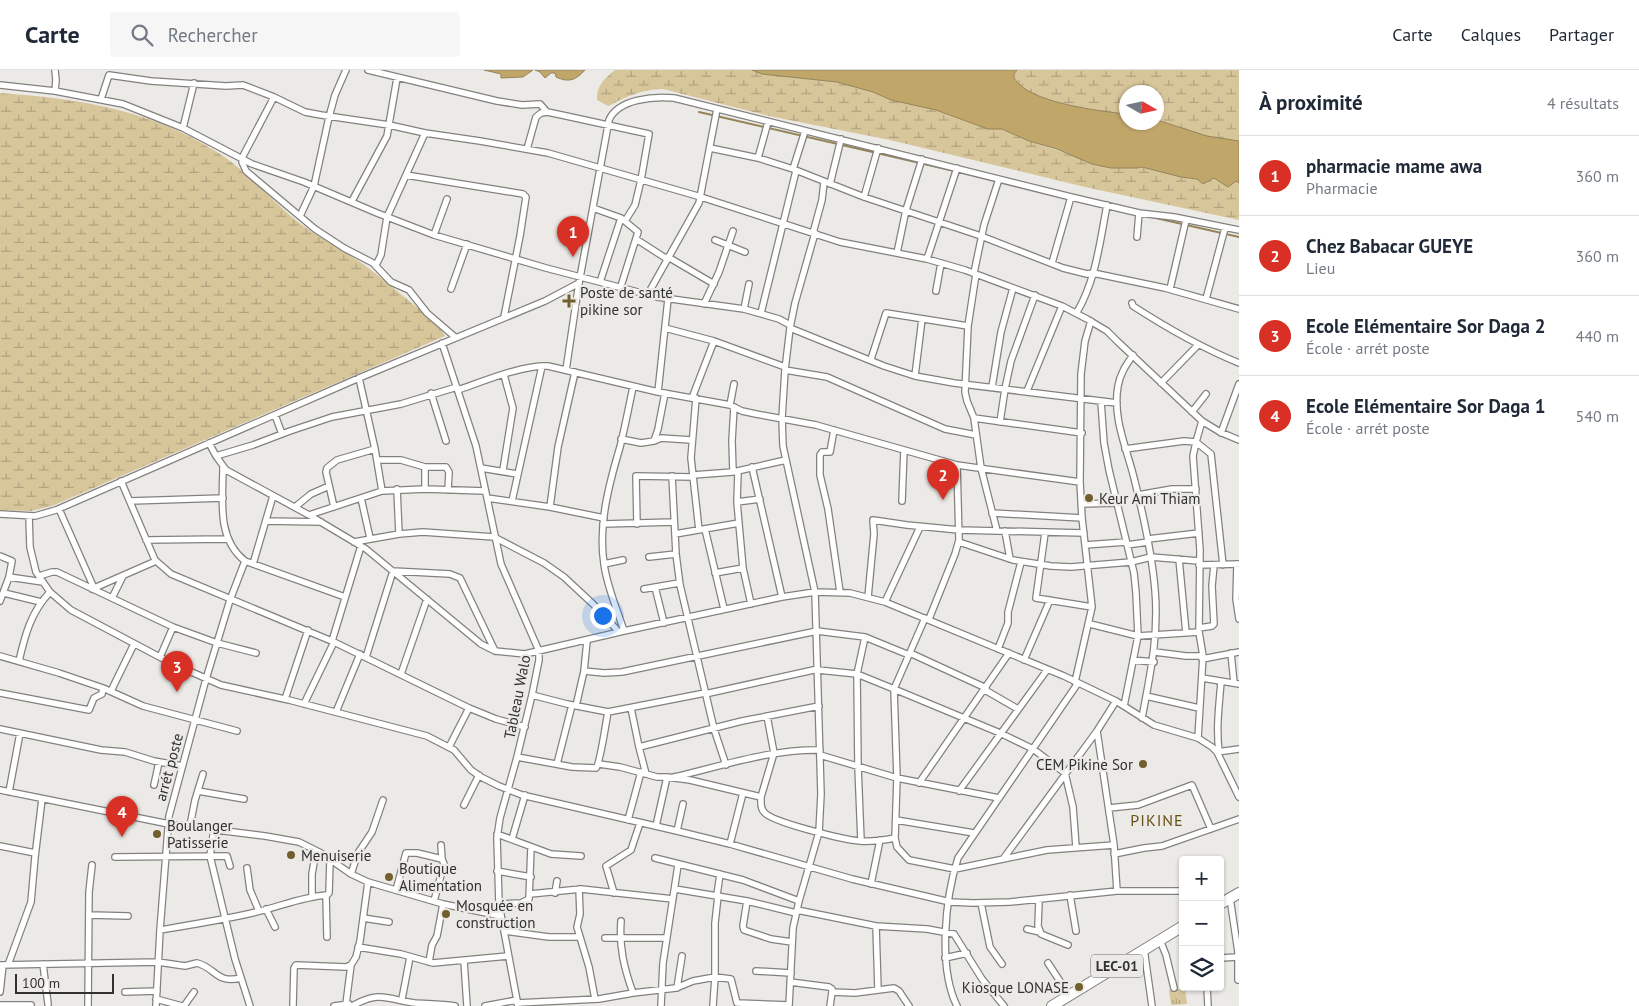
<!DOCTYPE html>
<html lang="fr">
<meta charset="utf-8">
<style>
:root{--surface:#fff;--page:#f6f6f7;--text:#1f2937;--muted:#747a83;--line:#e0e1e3;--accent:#d93025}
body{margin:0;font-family:"PT Sans",sans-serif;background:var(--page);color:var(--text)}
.controls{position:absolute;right:15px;bottom:15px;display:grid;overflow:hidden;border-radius:5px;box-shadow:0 1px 4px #0004}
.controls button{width:45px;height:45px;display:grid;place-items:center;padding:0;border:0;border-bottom:1px solid var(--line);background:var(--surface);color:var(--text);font:25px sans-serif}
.compass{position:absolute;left:1119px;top:15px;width:45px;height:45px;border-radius:50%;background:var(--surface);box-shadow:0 1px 4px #0004;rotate:99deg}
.scale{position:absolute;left:15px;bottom:12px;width:99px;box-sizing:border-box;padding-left:5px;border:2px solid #31312f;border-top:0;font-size:14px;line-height:18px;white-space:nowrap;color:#31312f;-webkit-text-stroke:4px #eceae6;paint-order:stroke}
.you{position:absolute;left:602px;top:545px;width:18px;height:18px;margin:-12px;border:4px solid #fff;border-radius:50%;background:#1a73e8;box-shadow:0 0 0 8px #1a73e833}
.badge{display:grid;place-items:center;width:32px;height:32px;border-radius:50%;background:var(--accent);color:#fff;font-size:16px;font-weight:700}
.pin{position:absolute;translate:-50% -41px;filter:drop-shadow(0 1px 2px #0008)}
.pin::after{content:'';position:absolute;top:26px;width:18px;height:15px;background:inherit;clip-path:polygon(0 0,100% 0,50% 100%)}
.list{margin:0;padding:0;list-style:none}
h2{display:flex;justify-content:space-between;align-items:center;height:65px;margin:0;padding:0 20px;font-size:21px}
h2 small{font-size:16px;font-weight:400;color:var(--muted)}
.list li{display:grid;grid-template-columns:32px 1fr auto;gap:15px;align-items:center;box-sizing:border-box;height:80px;padding:0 20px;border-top:1px solid var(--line)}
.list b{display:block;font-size:19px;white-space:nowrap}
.list p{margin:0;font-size:16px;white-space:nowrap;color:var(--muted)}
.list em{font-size:16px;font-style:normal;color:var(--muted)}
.icon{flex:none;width:28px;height:28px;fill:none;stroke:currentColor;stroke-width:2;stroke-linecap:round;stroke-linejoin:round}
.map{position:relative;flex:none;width:1239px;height:936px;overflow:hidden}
header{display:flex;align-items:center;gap:30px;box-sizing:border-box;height:70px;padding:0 25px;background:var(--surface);border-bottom:1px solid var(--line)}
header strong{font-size:24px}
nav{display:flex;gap:28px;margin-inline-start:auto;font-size:18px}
.search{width:350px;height:45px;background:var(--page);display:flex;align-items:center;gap:12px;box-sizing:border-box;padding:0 18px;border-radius:5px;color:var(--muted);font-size:19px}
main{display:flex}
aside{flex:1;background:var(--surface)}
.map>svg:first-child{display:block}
.grass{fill:url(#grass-tufts)}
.wetland{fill:url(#wetland-marsh)}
.water{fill:#c0a669;stroke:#958358}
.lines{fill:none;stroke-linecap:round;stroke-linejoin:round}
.stream{stroke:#958358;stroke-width:2}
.street-casing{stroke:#83817e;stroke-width:8}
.highway-casing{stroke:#83817e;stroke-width:12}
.street{stroke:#fff;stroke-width:5.5}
.highway{stroke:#fff;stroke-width:10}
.poi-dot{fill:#735e2d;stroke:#eceae6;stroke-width:2}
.labels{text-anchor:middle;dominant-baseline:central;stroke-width:4.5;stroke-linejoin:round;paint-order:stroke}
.shield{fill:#eceae6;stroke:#696866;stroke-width:1}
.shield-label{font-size:14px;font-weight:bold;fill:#31312f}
.poi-label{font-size:15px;fill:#31312f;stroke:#eceae6;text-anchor:start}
.street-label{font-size:15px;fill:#31312f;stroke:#eceae6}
.neighbourhood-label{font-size:16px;letter-spacing:1px;fill:#685116;stroke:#eceae6}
</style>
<header>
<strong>Carte</strong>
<div class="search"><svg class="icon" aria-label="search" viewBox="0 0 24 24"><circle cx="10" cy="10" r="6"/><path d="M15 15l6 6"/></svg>Rechercher</div>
<nav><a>Carte</a><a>Calques</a><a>Partager</a></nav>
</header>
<main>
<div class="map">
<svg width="1239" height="936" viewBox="0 0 1239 936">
<defs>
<pattern id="grass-tufts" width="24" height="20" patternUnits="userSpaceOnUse" patternTransform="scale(1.25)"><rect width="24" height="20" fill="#d8c69b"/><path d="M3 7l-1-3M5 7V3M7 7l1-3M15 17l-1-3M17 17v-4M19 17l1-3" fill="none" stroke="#b0a17f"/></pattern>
<pattern id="wetland-marsh" width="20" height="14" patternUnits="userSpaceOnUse" patternTransform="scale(1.25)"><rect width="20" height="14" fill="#d8c69b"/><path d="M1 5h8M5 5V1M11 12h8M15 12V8" fill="none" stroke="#b0a17f"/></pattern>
</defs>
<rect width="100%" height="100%" fill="#eceae6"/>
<!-- grass -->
<path class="grass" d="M 1185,919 L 1187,934 L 1171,935 L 1169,920 Z"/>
<!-- wetland -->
<path class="wetland" d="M 615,0 L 752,0 L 762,4 L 837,12 L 873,22 L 891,30 L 936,40 L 988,59 L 1002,59 L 1029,71 L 1111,98 L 1137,98 L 1142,97 L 1181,107 L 1197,109 L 1203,114 L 1214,108 L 1223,113 L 1236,111 L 1239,113 L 1239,150 L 1085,117 L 890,70 L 769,46 L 663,19 C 639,20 629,26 608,36 L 597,30 C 596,16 605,8 615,0 Z
M 1017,0 L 1239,0 L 1239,71 L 1207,66 L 1157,50 L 1156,22 L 1126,22 L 1126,44 C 1100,41 1028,33 1014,8 L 1014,4 Z
M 0,23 C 82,29 156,40 226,88 C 257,110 280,141 312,162 C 329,173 347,183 363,194 C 378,205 393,218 407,229 C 420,240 437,252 445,266 L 52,436 L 31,441 L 0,440 Z"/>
<!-- water -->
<path class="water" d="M 484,0 L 533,0 L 523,7 L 501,8 L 501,4 Z
M 535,0 L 585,0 C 576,10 569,13 556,7 L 555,3 L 551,3 L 545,8 L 540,2 Z
M 752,0 L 1017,0 L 1014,4 L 1014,8 C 1028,33 1100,41 1126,44 L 1126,52 L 1156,52 L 1157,50 L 1207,66 L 1239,71 L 1239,113 L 1236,111 L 1228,117 L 1214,108 L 1203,114 L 1197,109 L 1181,107 L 1142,97 L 1137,98 L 1111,98 L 1092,94 L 1057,79 L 1029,71 L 1002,59 L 988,59 L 936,40 L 891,30 L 873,22 L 837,12 L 762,4 Z"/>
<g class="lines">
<!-- stream -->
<path class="stream" d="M 699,42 L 989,109
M 1147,146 L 1239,167"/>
<!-- street casing -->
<g class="street-casing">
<path id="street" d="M 55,0 L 56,10 L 55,21
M 368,0 L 497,31 L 522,35 L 540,34 L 547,42 L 557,44 L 649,64 L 641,110 L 635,135 L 625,151
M 0,15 L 55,21 L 123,34 L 183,58 L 252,94 L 304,112 L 377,143 L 434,165 L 546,198 L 657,227 L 744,239 L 779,249 L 790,255
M 274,27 L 243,86 L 242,92 L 246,101 L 315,159 L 344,178 L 373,193 L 391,212 L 409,220 L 427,243 L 455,267
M 101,29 L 109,5 L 151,11 L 226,16 L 243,15 L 274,27 L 305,42 L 321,45 L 389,55 L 425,63 L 480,71 L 548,83 L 701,127 L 840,172 L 927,189 L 965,200 L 1062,236 L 1087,249 L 1107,261 L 1117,271 L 1202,351 L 1220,362 L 1239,370
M 183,58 L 194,13
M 710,78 L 758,88 L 793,99 L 864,127 L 981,166 L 1063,198 L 1087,204 L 1093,203 L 1165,218 L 1239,239
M 527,79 L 536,47 L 541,43 L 547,42
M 758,88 L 768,52
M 793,99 L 805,61
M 406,105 L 523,124 L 526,127 L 520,166 L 504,247
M 830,114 L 841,69
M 864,127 L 878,78
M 352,131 L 387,66 L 397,8
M 593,138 L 621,148 L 638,162 L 621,216
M 300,146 L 314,116 L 329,47 L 335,25 L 346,0
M 813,163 L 822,130 L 824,112
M 434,165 L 447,129
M 1137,167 L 1139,143
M 636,169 L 667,189
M 715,170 L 745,182
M 897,183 L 906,140 L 922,89
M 668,187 L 714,214
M 927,189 L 957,98
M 1052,193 L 1071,127
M 376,195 L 381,185 L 387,147 L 425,63
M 974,203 L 984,155 L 999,109
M 976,204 L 968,256 L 965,322 L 967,331 L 974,348 L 981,398 L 997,461
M 600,212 L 621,148
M 451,219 L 467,174
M 1170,219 L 1186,150
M 936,221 L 941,193
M 648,224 L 699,133 L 717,39
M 1206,229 L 1225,158
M 1132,233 L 1133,236 C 1167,258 1202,278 1239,293
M 704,234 L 719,202 L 733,161
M 744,239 L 749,214
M 1077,242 C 1096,210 1100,171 1107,135
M 761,243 L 796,101
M 665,258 L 714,271 L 785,297
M 790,258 L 884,296 L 915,306 L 954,313 L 1117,333
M 442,273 L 476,376 L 501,494 L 539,581 L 539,590 L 532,625 L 517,687 L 500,748 L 497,768 L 499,834 L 518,936
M 1133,285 C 1126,295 1120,304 1118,316 C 1112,349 1128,381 1135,412 C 1144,448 1152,484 1155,520 C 1159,565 1150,605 1142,648
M 871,289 L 886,243 L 968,256
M 566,300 L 579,213 L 609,50 C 618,29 654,26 674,28 L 1071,127 L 1139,143 L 1174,147 L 1239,160
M 785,300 L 827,307 L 945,359 L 976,365
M 915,306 L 922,249
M 359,308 L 375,379 L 382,421
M 1161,313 L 1198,275
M 992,317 L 1001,262 L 1013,218
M 458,320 C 484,311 522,295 548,296 L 658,322 L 730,335 L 742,341 L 756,344 L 816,355 L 957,395 L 1080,412
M 1027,321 L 1062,236
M 658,322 L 668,229
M 431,323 L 446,371
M 665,323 L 658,359 L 654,371 L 661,368 L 691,370
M 692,328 L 714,271
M 696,328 L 691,388 L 699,460
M 1101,332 L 1104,373 L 1109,400 L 1134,503 L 1136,523 L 1138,566 L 1124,636
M 730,335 L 734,314
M 1192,342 L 1206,324
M 275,345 L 282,364
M 974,348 L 1082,363
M 1000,352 L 1005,319 L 1011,291 L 1035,225
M 834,360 L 830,382 L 822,382 L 820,385 L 820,405 L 828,439 L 840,522
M 1221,363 L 1239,314
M 621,369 L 641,373 L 654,371
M 209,373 L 216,386 L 226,400 L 309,445 L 366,479 L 481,574 L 495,581 L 525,584 L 624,561 L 782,527 L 815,522 L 850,523 L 885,532 L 1064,606 L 1116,631 L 1154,655 L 1198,668 L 1212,677 L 1217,682 L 1239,727
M 1125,379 L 1184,371 L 1196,372 L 1211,384 L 1223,495
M 216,386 L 253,375 L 290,361 L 332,347 L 401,334 L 457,317
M 377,390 L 401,390 L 425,397
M 223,396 C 223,429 216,468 245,491 L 345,527
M 752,397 L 782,527
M 481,398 L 517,404
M 503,400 L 513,338 L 504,305
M 733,402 L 732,371 L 734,337
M 693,405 L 733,402 L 786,390
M 672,406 L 676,484 L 680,515 L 714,659 L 726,695
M 121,411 L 155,490 L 171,504 L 334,572 L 469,638 L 496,649 L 525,657
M 397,419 L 399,464
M 425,419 L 425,397 L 446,397 L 449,402 L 448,420
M 1138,425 L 1172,419 L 1196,419
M 361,428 L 370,468
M 487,428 L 550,437 L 604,448
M 130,431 L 223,428
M 512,431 L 542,296
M 902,431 L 904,380
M 737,432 L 738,402
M 1081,434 L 1116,433
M 295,437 L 311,424 L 329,416
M 334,437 L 326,402 L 327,398 L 337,390 L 375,379
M 550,437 L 558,377 L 575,302
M 59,439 L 94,518
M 992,443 L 1082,448
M 0,444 L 35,446 L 56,440 L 359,308 L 545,231 L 579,213
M 309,445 L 382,421 L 425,419 L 485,421
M 29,446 L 30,477 L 36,502 L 50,522 L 71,540 L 171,593 L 221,615 L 289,630 L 427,666 L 454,680 L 471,700 L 481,707 L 499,716 L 522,725 L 677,761 L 730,774 L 852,809 L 950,832 L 973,833 L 1010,832 L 1117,821 L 1183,821
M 266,451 L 321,452
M 603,454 L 674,452
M 637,454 L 636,406 L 693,407
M 705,459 L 724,539
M 1005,461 L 1010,489
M 1045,463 L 1036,528 L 1092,537
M 675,464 L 739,453
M 1148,469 L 1199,463
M 146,470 L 227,469
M 354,472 L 399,464 L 423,462 L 494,467 L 544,493 L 564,507 L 593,534 L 619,562
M 959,472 L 1013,490 L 1051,496 L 1071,497 L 1131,492 L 1151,487 L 1199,491
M 1085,475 L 1126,472
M 1127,475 L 1148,472
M 0,486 L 12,491 L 9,507
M 649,487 L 676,484
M 1179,489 L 1186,563
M 253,494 L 273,426
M 604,494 L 623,490
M 1237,494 L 1236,529 L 1239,549
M 1199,495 L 1239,494
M 715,503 L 743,498
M 39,506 L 52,502 L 57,502 L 173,557 L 217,573 L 256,583
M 655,517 L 664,553
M 92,519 L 156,491
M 644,519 L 679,513
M 4,523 L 41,532
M 868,527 L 874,464 L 873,450 L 907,455 L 959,460 L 1084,463
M 112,528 L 123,506
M 0,531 L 9,507 L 43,512
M 885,532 L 920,457
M 751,534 L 743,498 L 737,432 L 760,429
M 925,548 L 894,619 L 897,708 L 895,768 L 897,777 L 909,790 L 955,799 L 1047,780 L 1114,775
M 929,549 L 955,484 L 959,470 L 957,395
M 1090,554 L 1138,566 L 1199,562
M 1199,558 L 1212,556 L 1214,554 L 1212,516 L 1214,495
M 624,561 C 617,539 607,517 604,494 C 598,455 609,414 620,377 C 625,357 629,336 633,317
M 332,571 L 361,476
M 998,579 L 1008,553 L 1008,542 L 1021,492
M 1155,582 L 1186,586 L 1203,586
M 910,583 L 986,618
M 1231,583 L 1234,613
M 0,586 L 59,603 L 103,618 L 143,636 L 237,661
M 160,587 L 173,557
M 366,587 L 393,501 L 450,504 L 460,508 L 495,581
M 1202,589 L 1239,582
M 1024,590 L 1050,530
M 1133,590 L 1154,592
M 19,591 C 25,565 31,542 50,522
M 818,600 L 857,604 L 894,619 L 1000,663 L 1033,679 L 1065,703 L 1073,737 L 1076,777
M 584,601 L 604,603 L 622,602 L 817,561 L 865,567 L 909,585
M 401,604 L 427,529
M 1202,608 L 1239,614
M 1075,612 L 1092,537 L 1082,448 L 1080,412 L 1081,304 L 1085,271 L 1091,251
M 985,620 L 1018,639
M 111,621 L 134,574
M 0,623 L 89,640 L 94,628 L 102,624 L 103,618
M 705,624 L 818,599
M 532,625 L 567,634 L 608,642
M 1146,626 L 1199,638
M 285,629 L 308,560
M 304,634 L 334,572
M 576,636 L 584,601 L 587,571
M 631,638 L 639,677
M 336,642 L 360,584
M 767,646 L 774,683 L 761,727 C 761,732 760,738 764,742 C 771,752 845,770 860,771 C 871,772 884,770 895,768
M 0,659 L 101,680 L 125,682 L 154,691 L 182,696
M 1097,661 L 1114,775 L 1117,821
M 1198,668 L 1203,586 L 1199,562 L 1200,480 L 1193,386 L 1196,372 L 1202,351
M 449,677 L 469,638
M 1217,682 L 1239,679
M 1219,682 C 1216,658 1219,636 1221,612
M 820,685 L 897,708 L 999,728
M 517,687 L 572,697 L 596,698 C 600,694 606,652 608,642 L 705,623
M 557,694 L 572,635
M 599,694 L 620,697 L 657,707 L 667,707
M 646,704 L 639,677 L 742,651 L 819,636
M 674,707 C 722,696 771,679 820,680
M 919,713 L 1009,583
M 154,715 L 159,692
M 0,720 L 169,754 L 265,766 L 299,772 L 321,783 L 351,804 L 368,812 L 443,834 L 501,846
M 198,721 L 244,729
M 959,721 L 1047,600
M 9,722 L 20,663
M 464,735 L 479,705
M 1109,738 L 1138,735 L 1192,715 L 1211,759
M 628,750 L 641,702
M 896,750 L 974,763
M 190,756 L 195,730 L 203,704
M 656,756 L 667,707 L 690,710 L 761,727
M 214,759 L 210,786 L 235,889 L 250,936
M 677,761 L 683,734
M 497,764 L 551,784 L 581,786
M 512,769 L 525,725
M 861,771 L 858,697 L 857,604 L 865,567
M 730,774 L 743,723
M 441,775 L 442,789
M 0,776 L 35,783
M 1114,784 L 1144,778 L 1162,776 L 1239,749
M 115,787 L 227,786 L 230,796
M 655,788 L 743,810 L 799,831
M 1003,789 L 1097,661 L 1116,631
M 247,798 L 250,820 L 259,841
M 497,801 L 531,807
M 351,804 L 358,783 L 372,762 L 383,730
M 871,814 L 880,770
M 579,819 L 580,844 L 577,857 L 589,897 L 595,929
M 675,819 L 747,831 L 796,843
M 396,820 L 406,783 L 417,783 L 442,789 L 444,794 L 434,831
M 555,823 L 557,811
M 614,823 L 606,796 L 631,780 L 640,753
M 530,824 L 581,819 L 673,829
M 326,825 L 327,867
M 717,825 L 720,804
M 1070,825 L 1076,861
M 312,826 L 312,804 L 316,781
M 1230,828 L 1238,882 L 1238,910
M 1039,830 L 1038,856 L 1041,864 L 1068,875
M 747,831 L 743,856 L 744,860 L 771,869 L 792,872
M 981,833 L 990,877 L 1002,894
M 499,834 L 521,833 L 529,829 L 531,777
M 266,839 L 275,857
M 797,840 L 876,856 L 927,859 L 954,864 L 982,909 L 1004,936
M 89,845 L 128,846
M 363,848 L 389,852
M 621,851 C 619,877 624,898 633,923
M 876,856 L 878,920
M 1027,859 L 1040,862
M 160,860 C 190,855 221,850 252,843 C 277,838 300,827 327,825 L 329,823 L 330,790
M 504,861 L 549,867 L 579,867
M 605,868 L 666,868
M 1160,870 L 1166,885 L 1174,918
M 358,877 L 401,884 L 433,893 L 508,886
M 1144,879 L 1152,936
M 945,888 L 967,883
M 1220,888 L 1238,887
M 464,891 L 467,936
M 429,892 L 432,875 L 437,866 L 443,834
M 1048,893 L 1069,925
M 43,894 L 48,934
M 0,895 L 158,892 L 185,896 L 197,893 C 216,898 216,914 241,908
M 8,895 L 31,832 L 35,787 L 42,729
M 756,901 L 791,903
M 790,912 L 829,917 L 832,919 L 832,922 L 855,923 L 894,918 L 899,921 L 909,936
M 1207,917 L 1208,936
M 677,918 L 682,886
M 0,922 L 3,895
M 125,922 L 157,921
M 156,929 L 182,936
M 402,929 L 410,887
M 517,933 L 599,929 L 633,923 L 676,918 L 693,911 L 715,907 L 731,909 L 737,933 L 789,935
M 346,934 L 351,895 L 356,887 L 360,871 L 368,812
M 0,935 L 31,935
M 354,935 C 381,920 389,930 415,933 C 428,934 442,934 455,936
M 88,936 L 89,822 L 92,795
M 156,936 L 160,860 L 169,746 L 206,609 L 230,530 L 245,491
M 184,936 L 194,922
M 293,936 L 294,898 L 296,895 L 346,897 L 351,895
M 334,936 L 349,934
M 485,936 L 517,930
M 661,936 L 663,893 L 678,795
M 713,936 L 715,907 L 715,853 L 718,826
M 789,936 L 793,858 L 799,831 L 819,762 L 821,724 L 815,522 L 783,376 L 782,348 L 785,300 L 790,258 L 795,233 L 815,163
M 830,936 L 832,922
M 957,936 C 938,898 945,828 958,788 L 1078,613"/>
</g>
<!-- highway casing -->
<g class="highway-casing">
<path id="highway" d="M 1220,834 L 1239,823
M 1052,936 L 1183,856"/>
</g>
<!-- street -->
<use href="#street" class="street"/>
<!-- highway -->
<use href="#highway" class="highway"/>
</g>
<!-- markers -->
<g class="poi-dot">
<path d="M566.5 223.5h5v5h5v5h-5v5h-5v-5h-5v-5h5z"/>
<circle cx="1089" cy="428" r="5"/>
<circle cx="1143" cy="694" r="5"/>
<circle cx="157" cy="764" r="5"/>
<circle cx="291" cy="785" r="5"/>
<circle cx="389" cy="807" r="5"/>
<circle cx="446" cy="844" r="5"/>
<circle cx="1079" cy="917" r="5"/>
</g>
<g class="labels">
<!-- shield labels -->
<rect class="shield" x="1091" y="884.5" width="52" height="23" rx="4"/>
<g class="shield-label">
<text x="1117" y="896">LEC-01</text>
</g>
<!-- poi labels -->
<g class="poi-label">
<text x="580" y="222">Poste de santé<tspan x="580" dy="17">pikine sor</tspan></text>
<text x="1099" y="428">Keur Ami Thiam</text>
<text x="1133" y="694" text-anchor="end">CEM Pikine Sor</text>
<text x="167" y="755">Boulanger<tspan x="167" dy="17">Patisserie</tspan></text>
<text x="301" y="785">Menuiserie</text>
<text x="399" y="798">Boutique<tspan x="399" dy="17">Alimentation</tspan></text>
<text x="456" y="835">Mosquée en<tspan x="456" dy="17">construction</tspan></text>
<text x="1069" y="917" text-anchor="end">Kiosque LONASE</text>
</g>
<!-- street labels -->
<g class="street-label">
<text transform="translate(517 627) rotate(-79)">Tableau Walo</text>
<text transform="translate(169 697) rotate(-75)">arrét poste</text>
</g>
<!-- neighbourhood labels -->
<g class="neighbourhood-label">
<text x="1157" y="750">PIKINE</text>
</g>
</g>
</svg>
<div class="controls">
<button>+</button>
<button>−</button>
<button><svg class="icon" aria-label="layers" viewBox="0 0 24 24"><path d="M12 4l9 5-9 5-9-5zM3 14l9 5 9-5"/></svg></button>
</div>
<svg class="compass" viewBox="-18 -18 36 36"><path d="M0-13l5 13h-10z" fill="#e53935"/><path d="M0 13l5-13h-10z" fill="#747a83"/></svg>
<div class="scale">100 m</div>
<div class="you"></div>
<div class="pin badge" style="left:573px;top:187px">1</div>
<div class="pin badge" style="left:943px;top:430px">2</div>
<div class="pin badge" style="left:177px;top:622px">3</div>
<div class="pin badge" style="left:122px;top:767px">4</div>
</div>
<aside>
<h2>À proximité<small>4 résultats</small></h2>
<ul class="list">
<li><span class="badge">1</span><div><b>pharmacie mame awa</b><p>Pharmacie</p></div><em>360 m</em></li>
<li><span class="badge">2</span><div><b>Chez Babacar GUEYE</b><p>Lieu</p></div><em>360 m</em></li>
<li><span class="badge">3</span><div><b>Ecole Elémentaire Sor Daga 2</b><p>École · arrét poste</p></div><em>440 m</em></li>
<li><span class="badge">4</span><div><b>Ecole Elémentaire Sor Daga 1</b><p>École · arrét poste</p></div><em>540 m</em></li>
</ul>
</aside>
</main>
